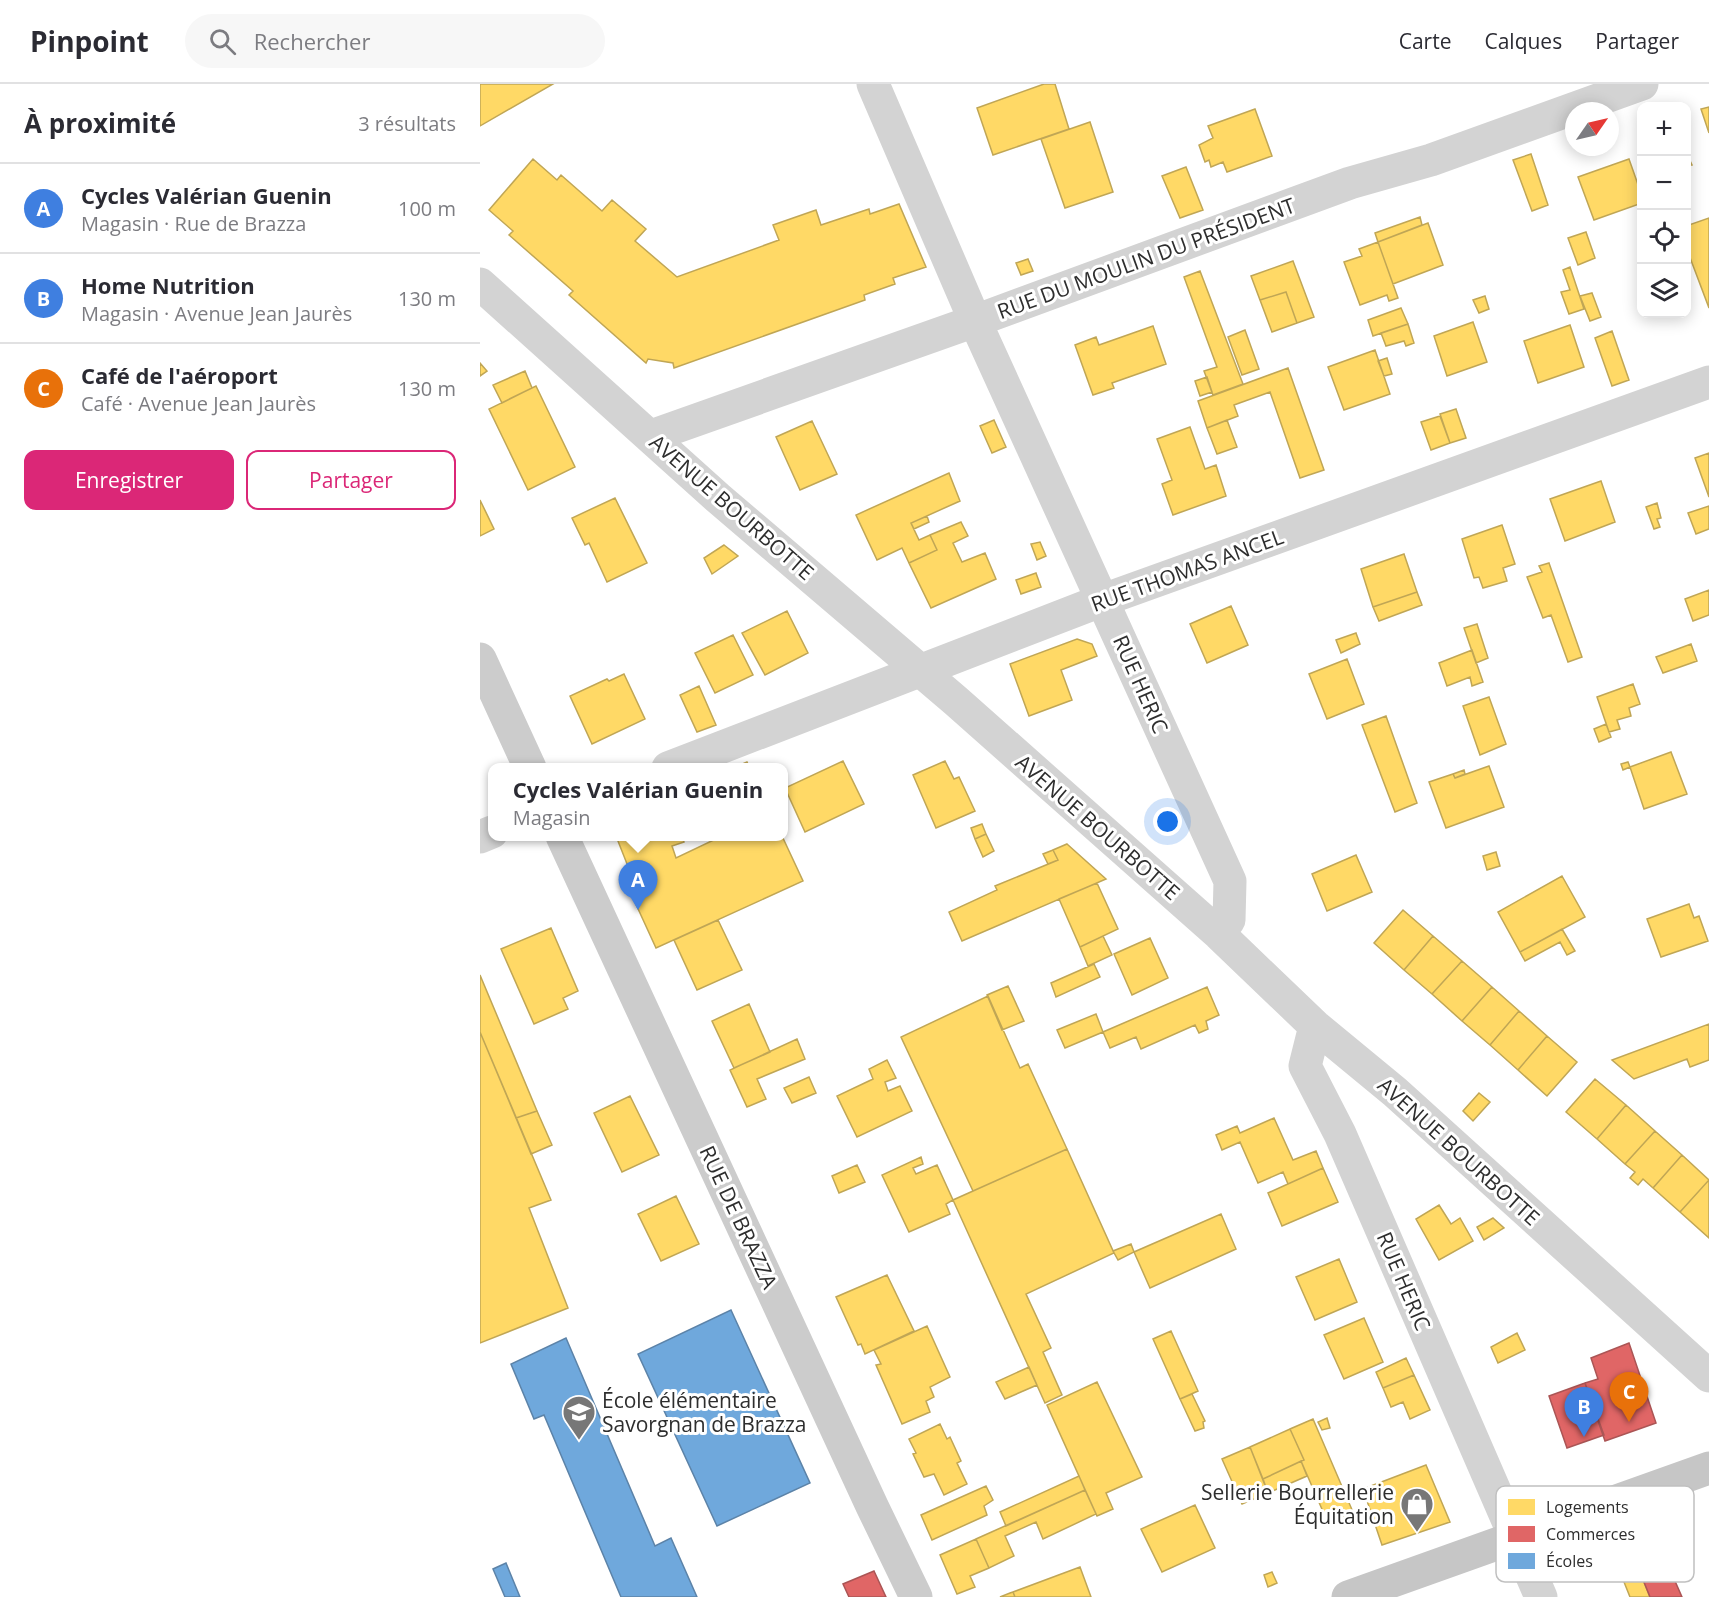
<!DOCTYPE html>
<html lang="fr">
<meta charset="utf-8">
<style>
:root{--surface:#fff;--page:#f7f7f7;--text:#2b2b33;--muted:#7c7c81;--line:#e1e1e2;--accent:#db2777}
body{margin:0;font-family:"Open Sans",sans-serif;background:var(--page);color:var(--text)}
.controls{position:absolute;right:18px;top:18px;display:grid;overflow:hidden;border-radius:12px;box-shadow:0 3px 15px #0003}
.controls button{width:54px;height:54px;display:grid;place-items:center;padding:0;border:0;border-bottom:2px solid var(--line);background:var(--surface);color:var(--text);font:30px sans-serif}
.compass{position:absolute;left:1085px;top:18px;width:54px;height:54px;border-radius:50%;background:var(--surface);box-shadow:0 3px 15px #0003;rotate:56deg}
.you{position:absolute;left:688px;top:738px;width:21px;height:21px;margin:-15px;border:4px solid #fff;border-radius:50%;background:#1a73e8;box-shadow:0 0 0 9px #1a73e833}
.badge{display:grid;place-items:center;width:39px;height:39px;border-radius:50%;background:var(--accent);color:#fff;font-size:20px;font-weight:700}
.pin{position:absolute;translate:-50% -50px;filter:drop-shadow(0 2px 3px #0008)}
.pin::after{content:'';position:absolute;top:32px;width:21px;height:18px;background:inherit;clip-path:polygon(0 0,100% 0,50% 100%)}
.popup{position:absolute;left:8px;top:679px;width:300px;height:78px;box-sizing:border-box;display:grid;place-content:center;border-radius:12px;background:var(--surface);filter:drop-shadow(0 2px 4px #0005);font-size:20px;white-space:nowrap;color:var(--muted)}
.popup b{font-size:22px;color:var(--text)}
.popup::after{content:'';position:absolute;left:50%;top:100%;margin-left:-12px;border:12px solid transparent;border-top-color:var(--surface)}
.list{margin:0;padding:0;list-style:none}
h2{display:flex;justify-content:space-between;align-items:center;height:78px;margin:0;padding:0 24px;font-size:26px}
h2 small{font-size:20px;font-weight:400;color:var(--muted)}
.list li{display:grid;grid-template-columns:39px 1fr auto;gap:18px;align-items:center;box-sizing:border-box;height:90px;padding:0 24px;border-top:2px solid var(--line)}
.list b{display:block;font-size:22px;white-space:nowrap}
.list p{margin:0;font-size:20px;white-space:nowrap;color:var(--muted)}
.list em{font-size:20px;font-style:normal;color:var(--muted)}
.actions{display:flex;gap:12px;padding:18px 24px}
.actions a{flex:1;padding:14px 0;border:2px solid var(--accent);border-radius:12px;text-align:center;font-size:21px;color:var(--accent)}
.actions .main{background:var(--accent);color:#fff}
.icon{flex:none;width:33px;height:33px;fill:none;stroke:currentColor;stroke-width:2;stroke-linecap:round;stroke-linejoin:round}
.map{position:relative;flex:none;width:1229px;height:1513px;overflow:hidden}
header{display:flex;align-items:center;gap:36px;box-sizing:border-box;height:84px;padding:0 30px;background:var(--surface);border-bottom:2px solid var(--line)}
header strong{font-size:28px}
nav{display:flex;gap:33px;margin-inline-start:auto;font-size:21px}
.search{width:420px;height:54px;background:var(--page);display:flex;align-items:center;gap:15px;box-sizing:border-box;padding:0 21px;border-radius:33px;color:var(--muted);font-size:22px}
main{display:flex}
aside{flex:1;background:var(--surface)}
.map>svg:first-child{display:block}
.homes{fill:#ffd966;stroke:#c0a655;stroke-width:1.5}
.shops{fill:#e06666;stroke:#ab5555;stroke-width:1.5}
.schools{fill:#6fa8dc;stroke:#5c83a8;stroke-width:1.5}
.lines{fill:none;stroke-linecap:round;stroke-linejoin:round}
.minor{stroke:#d3d3d3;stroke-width:33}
.secondary{stroke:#ccc;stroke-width:33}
.primary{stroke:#c6c6c6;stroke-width:33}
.labels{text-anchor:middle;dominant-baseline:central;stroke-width:6;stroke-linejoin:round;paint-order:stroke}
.street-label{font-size:21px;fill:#2e2e2e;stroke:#fff}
.poi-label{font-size:21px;fill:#2e2e2e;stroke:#fff;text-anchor:start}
.key{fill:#fff;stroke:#c0c0c0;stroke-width:1.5}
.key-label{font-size:16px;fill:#2e2e2e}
</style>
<header>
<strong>Pinpoint</strong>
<div class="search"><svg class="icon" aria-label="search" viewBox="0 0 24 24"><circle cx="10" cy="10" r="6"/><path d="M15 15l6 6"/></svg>Rechercher</div>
<nav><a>Carte</a><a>Calques</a><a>Partager</a></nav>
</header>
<main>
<aside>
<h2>À proximité<small>3 résultats</small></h2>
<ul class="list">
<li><span class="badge" style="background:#3f7fe0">A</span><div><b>Cycles Valérian Guenin</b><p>Magasin · Rue de Brazza</p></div><em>100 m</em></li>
<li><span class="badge" style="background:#3f7fe0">B</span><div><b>Home Nutrition</b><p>Magasin · Avenue Jean Jaurès</p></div><em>130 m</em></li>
<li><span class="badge" style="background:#e8710a">C</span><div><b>Café de l'aéroport</b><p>Café · Avenue Jean Jaurès</p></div><em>130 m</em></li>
</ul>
<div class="actions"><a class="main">Enregistrer</a><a>Partager</a></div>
</aside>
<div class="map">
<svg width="1229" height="1513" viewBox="0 0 1229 1513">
<rect width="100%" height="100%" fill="#fff"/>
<!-- homes -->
<path class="homes" d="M 0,0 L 73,0 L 0,42 Z
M 564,0 L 575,0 L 589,45 L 513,71 L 497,24 Z
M 1229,23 L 1229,49 L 1221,25 Z
M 775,25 L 792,72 L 747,88 L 743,78 L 731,83 L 729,76 L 725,78 L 719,61 L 733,54 L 728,42 Z
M 610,38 L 633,108 L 585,124 L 561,55 Z
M 1206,68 L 1212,81 L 1206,82 Z
M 1051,70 L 1068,121 L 1052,127 L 1033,76 Z
M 53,75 L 77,96 L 81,91 L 122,127 L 132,116 L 166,145 L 155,157 L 197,193 L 299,156 L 293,141 L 336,126 L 341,141 L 389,125 L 390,130 L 419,120 L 446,183 L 413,194 L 415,200 L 384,211 L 385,216 L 194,284 L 193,279 L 168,275 L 166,279 L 89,211 L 93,207 L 29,151 L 33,147 L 9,126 Z
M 1149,75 L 1162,112 L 1162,119 L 1114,136 L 1098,93 Z
M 706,83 L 723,126 L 700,134 L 682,92 Z
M 940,133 L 942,141 L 898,158 L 895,149 Z
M 1229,134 L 1229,224 L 1206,163 L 1206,142 Z
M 948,139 L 963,181 L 913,200 L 898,158 Z
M 1106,148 L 1115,174 L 1098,181 L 1088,154 Z
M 898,158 L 918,214 L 909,217 L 907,211 L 880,221 L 864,178 L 882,172 L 879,165 Z
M 548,175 L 553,187 L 541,191 L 536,179 Z
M 813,177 L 834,233 L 817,239 L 806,208 L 780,216 L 771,192 Z
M 1090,183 L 1104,225 L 1089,230 L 1081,208 L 1090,206 L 1083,186 Z
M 720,187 L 763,300 L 733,311 L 724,287 L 737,283 L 704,193 Z
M 806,208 L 817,239 L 792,248 L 780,216 Z
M 1112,209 L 1121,233 L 1110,237 L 1100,212 Z
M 1005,212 L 1009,225 L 999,229 L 993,216 Z
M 921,224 L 928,240 L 893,252 L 888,236 Z
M 993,238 L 1007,278 L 967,292 L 954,252 Z
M 928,240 L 934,259 L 926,262 L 924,257 L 906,262 L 901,249 Z
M 1090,241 L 1104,283 L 1058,299 L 1044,257 Z
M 673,242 L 686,280 L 632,299 L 634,304 L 613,311 L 595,261 L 616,253 L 619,261 Z
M 765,246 L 779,285 L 762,291 L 748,253 Z
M 1132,247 L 1149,296 L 1132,302 L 1115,254 Z
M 895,266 L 910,310 L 864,326 L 848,283 Z
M 907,274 L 912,290 L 904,292 L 898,277 Z
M 0,279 L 7,287 L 0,292 Z
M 808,284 L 844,386 L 820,394 L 790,308 L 754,321 L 758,332 L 727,344 L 718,317 Z
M 45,287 L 52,304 L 22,319 L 13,301 Z
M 727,293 L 732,308 L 720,312 L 715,297 Z
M 56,302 L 95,383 L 48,406 L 9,325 Z
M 976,325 L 986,354 L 970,359 L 960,330 Z
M 960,332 L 970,359 L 951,366 L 941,338 Z
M 514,336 L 526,363 L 512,369 L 500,342 Z
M 747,336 L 757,363 L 737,370 L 727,344 Z
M 332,337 L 357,390 L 320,406 L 296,353 Z
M 710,343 L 725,385 L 736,381 L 746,412 L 693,431 L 682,400 L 692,396 L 677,355 Z
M 1229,369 L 1229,413 L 1215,374 Z
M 469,389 L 480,417 L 431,439 L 439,456 L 450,451 L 457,466 L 429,479 L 422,464 L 397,476 L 376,431 Z
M 1121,397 L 1135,438 L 1085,457 L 1070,415 Z
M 135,414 L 167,479 L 127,498 L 109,459 L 105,461 L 92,434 Z
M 0,416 L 14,445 L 0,452 Z
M 1177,419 L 1181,434 L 1177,435 L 1180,443 L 1174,445 L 1166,423 Z
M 1229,422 L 1229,445 L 1216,450 L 1208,429 Z
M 447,432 L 449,438 L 434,445 L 431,439 Z
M 481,438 L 488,452 L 473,459 L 482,478 L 505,469 L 516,495 L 451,524 L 429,479 L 457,466 L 450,451 Z
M 1022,441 L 1035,480 L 1023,484 L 1027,497 L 1003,504 L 999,493 L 994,494 L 982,455 Z
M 560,458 L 566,472 L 557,476 L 551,460 Z
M 244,461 L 258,472 L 232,490 L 224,474 Z
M 924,470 L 937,508 L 893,523 L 881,485 Z
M 1069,479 L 1102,573 L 1088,578 L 1071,531 L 1063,534 L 1047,493 L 1062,488 L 1059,482 Z
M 556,489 L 561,503 L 541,510 L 536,496 Z
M 1229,506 L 1229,531 L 1213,537 L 1205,515 Z
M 937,508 L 942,521 L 899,537 L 893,523 Z
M 751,522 L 768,561 L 727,579 L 710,540 Z
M 307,527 L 328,569 L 285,591 L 262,549 Z
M 997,540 L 1008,574 L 996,579 L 984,544 Z
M 876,549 L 880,560 L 861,569 L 856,556 Z
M 253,551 L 273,591 L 235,609 L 215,569 Z
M 597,555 L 612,560 L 617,572 L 581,586 L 592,616 L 549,632 L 530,580 Z
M 1211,560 L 1217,577 L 1183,589 L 1176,573 Z
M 992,566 L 1003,598 L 992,602 L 990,593 L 967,602 L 959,579 Z
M 867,575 L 884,620 L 847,635 L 829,590 Z
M 144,590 L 165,635 L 112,660 L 90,612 L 127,595 L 129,597 Z
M 1153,600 L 1160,620 L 1149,624 L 1151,632 L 1137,636 L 1140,645 L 1129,648 L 1117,613 Z
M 219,602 L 236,641 L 217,648 L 200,611 Z
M 1009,613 L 1026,660 L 1000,671 L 983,622 Z
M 906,632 L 937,719 L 915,728 L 882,641 Z
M 1126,640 L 1131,653 L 1119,658 L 1114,645 Z
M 1191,668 L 1207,710 L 1164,725 L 1150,683 Z
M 363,677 L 384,720 L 325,748 L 305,704 Z
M 465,677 L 474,695 L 479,693 L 495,727 L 456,744 L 433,691 Z
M 267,678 L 270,684 L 253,684 Z
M 1148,678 L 1150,683 L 1143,686 L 1141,680 Z
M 1009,682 L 1024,723 L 966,744 L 949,698 L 973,690 L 975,694 Z
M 984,686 L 985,690 L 975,694 L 973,690 Z
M 502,740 L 506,750 L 495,755 L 491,744 Z
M 506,750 L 514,767 L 503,773 L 495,755 Z
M 136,752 L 202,752 L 204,758 L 192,762 L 196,774 L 242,752 L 302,752 L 323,797 L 176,864 L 143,792 L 151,790 Z
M 587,760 L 626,795 L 482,857 L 469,828 L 517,806 L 515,802 L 578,776 L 573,766 Z
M 573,766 L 578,776 L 568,780 L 563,770 Z
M 1016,768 L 1020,782 L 1007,786 L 1003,772 Z
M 876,771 L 892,808 L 847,827 L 832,790 Z
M 1082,792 L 1105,833 L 1040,868 L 1018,828 Z
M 617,799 L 638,845 L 600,863 L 579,815 Z
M 1209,820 L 1214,834 L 1219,832 L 1228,857 L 1181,873 L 1167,835 Z
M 923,826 L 953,852 L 924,886 L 894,859 Z
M 238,836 L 262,886 L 217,906 L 194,856 Z
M 71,844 L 98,907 L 83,914 L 88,925 L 54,940 L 21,865 Z
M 1082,845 L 1095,867 L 1087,871 L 1080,858 L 1045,877 L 1040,868 Z
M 623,852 L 632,871 L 608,882 L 600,863 Z
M 953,852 L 982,877 L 952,910 L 924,886 Z
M 670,854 L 688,894 L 652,911 L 634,870 Z
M 982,877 L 1012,903 L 982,937 L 952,910 Z
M 614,880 L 620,893 L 576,913 L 571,899 Z
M 0,891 L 57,1027 L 36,1034 L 0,948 Z
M 528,902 L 544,937 L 522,946 L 507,911 Z
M 727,903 L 739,931 L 726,937 L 728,945 L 719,949 L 715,941 L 661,965 L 656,953 L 630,964 L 623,948 Z
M 1012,903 L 1039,927 L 1010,961 L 982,937 Z
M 508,912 L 540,984 L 548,980 L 587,1065 L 493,1107 L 421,953 Z
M 269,920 L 290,968 L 254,984 L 232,937 Z
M 1039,927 L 1067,952 L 1038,986 L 1010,961 Z
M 616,930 L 623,948 L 585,964 L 577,946 Z
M 1229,940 L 1229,976 L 1210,983 L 1207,975 L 1154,995 L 1132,976 Z
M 0,948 L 71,1116 L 49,1124 L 88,1224 L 0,1259 Z
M 1067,952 L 1097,978 L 1067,1012 L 1038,986 Z
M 317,955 L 325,975 L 277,995 L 286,1015 L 267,1023 L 250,986 Z
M 407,976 L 416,994 L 405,998 L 408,1007 L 420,1002 L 432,1027 L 377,1053 L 357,1012 L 393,995 L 389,985 Z
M 329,993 L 336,1009 L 312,1019 L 304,1004 Z
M 1115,995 L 1146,1021 L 1117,1055 L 1086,1028 Z
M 999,1009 L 1010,1018 L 993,1037 L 983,1027 Z
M 150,1012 L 179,1071 L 142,1088 L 114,1029 Z
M 1146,1021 L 1175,1047 L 1145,1080 L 1117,1055 Z
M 57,1027 L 72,1061 L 51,1070 L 36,1034 Z
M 794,1034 L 813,1076 L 836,1067 L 843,1084 L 808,1100 L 803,1088 L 778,1099 L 760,1058 L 742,1066 L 736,1051 L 757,1042 L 760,1049 Z
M 1175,1047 L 1202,1071 L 1173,1104 L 1163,1095 L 1158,1101 L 1150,1094 L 1155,1088 L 1145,1080 Z
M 587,1065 L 634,1169 L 546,1210 L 571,1264 L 563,1268 L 582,1311 L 565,1319 L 473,1116 Z
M 1202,1071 L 1229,1096 L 1200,1128 L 1173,1104 Z
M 441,1073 L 443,1080 L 433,1084 L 436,1090 L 457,1081 L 473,1116 L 466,1120 L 470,1130 L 429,1148 L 402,1091 Z
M 377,1081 L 385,1098 L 359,1109 L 352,1092 Z
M 843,1084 L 858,1118 L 802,1142 L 788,1109 Z
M 1229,1096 L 1229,1154 L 1200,1128 Z
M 196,1112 L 219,1160 L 181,1177 L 158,1130 Z
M 959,1121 L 971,1140 L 980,1134 L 993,1157 L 959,1176 L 936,1135 Z
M 741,1130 L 756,1165 L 670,1204 L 654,1168 Z
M 1013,1134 L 1024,1144 L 1004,1156 L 997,1143 Z
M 651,1160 L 654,1168 L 638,1176 L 633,1167 Z
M 859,1175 L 877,1218 L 835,1236 L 816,1193 Z
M 407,1191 L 434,1247 L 385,1270 L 381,1260 L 378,1261 L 356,1213 Z
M 884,1234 L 903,1278 L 864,1295 L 844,1251 Z
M 447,1242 L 470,1293 L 450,1303 L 454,1313 L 446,1317 L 450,1328 L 422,1340 L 396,1281 L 401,1280 L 394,1266 Z
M 691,1247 L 718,1307 L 700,1315 L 673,1255 Z
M 1037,1249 L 1045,1266 L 1018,1279 L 1011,1263 Z
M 926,1274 L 934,1291 L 903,1304 L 896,1288 Z
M 549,1283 L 557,1301 L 525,1315 L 516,1298 Z
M 934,1291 L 950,1326 L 930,1335 L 923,1318 L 911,1323 L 903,1304 Z
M 617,1298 L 662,1393 L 626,1409 L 633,1425 L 617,1432 L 567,1321 Z
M 712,1310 L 725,1337 L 723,1338 L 724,1344 L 715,1347 L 700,1315 Z
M 847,1334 L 850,1344 L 842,1346 L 838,1338 Z
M 833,1335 L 873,1428 L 848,1439 L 821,1377 L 824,1376 L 810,1345 Z
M 460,1340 L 467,1355 L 470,1353 L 481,1377 L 477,1379 L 487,1400 L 464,1411 L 454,1390 L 444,1393 L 433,1370 L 436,1369 L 429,1355 Z
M 810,1345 L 824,1376 L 783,1395 L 770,1363 Z
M 770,1363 L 788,1409 L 762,1420 L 742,1375 Z
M 821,1377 L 827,1392 L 788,1409 L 783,1395 Z
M 946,1381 L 970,1438 L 902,1461 L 883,1405 Z
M 599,1392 L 605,1406 L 526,1442 L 520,1428 Z
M 506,1402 L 513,1416 L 504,1422 L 507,1431 L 452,1456 L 441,1431 Z
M 605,1406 L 616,1430 L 563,1455 L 556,1438 L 525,1452 L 534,1472 L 509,1484 L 496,1455 Z
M 715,1421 L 735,1464 L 682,1488 L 661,1445 Z
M 496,1455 L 509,1484 L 490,1492 L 495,1503 L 477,1510 L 460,1471 Z
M 1157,1481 L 1170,1513 L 1150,1513 L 1140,1488 Z
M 600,1483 L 611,1513 L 535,1513 L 533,1508 Z
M 792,1488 L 797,1499 L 788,1503 L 784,1491 Z
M 533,1508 L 535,1513 L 520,1513 L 530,1509 Z"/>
<!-- shops -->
<path class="shops" d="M 1149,1259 L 1176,1339 L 1125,1357 L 1105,1299 L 1118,1295 L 1111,1274 Z
M 1105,1299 L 1124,1351 L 1087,1364 L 1069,1312 Z
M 1173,1447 L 1202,1513 L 1170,1513 L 1147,1456 Z
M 394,1487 L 406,1513 L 369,1513 L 363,1500 Z"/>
<!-- schools -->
<path class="schools" d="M 251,1226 L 330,1399 L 237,1442 L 158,1270 Z
M 86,1254 L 175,1462 L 191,1454 L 217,1513 L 141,1513 L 64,1331 L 54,1335 L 31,1280 Z
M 26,1479 L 40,1513 L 25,1513 L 13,1485 Z"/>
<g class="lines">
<!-- minor -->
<path class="minor" d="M 393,0 L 495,237 L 750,797 L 749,836 L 739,850
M 0,200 L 238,414 L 476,617 L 739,850 L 835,942 L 915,1008 L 1229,1292
M 171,352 L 495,237 L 870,99 L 951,76 L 1162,0
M 188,684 L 623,516 L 1229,298
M 0,753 L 12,748
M 835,942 L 825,982 L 860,1050 L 1061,1513"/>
<!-- secondary -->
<path class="secondary" d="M 0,575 L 50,684
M 82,752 L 392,1422 L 436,1513"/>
<!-- primary -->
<path class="primary" d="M 868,1513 L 1229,1384"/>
</g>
<!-- icons -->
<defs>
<g id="school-pin" transform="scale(1.725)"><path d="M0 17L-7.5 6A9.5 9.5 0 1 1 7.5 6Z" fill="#777" stroke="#fff"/><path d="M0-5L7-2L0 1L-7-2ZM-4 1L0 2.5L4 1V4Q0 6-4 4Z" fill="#fff"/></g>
<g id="shop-pin" transform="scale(1.725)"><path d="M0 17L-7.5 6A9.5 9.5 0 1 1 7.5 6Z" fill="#777" stroke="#fff"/><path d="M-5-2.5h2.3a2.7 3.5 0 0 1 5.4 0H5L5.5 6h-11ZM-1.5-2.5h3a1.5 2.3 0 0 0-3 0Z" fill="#fff"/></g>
</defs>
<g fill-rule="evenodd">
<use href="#school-pin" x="99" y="1328"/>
<use href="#shop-pin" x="937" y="1420"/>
</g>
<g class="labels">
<!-- street labels -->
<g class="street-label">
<text transform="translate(666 174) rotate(-20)">RUE DU MOULIN DU PRÉSIDENT</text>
<text transform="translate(252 423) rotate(41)">AVENUE BOURBOTTE</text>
<text transform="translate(707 486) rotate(-20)">RUE THOMAS ANCEL</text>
<text transform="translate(661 600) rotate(66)">RUE HERIC</text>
<text transform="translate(618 743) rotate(41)">AVENUE BOURBOTTE</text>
<text transform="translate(979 1067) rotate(42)">AVENUE BOURBOTTE</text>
<text transform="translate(259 1133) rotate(65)">RUE DE BRAZZA</text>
<text transform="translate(924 1197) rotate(67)">RUE HERIC</text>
</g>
<!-- poi labels -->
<g class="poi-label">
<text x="122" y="1316">École élémentaire<tspan x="122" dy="24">Savorgnan de Brazza</tspan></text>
<text x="914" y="1408" text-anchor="end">Sellerie Bourrellerie<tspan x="914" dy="24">Équitation</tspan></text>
</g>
</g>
<!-- legend -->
<rect x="1016" y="1402" width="198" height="96" rx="9" class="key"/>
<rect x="1028" y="1415" width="27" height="16" fill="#ffd966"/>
<rect x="1028" y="1442" width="27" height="16" fill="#e06666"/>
<rect x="1028" y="1469" width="27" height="16" fill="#6fa8dc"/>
<g class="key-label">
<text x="1066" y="1429">Logements</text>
<text x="1066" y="1456">Commerces</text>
<text x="1066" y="1483">Écoles</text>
</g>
</svg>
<div class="controls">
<button>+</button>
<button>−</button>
<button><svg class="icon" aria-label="locate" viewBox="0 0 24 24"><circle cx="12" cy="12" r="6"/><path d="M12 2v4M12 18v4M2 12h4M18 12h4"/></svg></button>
<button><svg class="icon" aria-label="layers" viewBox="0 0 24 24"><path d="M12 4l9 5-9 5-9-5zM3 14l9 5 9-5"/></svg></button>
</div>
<svg class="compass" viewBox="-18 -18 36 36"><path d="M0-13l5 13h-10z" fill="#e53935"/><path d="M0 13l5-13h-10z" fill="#7c7c81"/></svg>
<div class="you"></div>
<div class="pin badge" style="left:158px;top:826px;background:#3f7fe0">A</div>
<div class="popup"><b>Cycles Valérian Guenin</b>Magasin</div>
<div class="pin badge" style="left:1104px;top:1353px;background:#3f7fe0">B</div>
<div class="pin badge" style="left:1149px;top:1338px;background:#e8710a">C</div>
</div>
</main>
